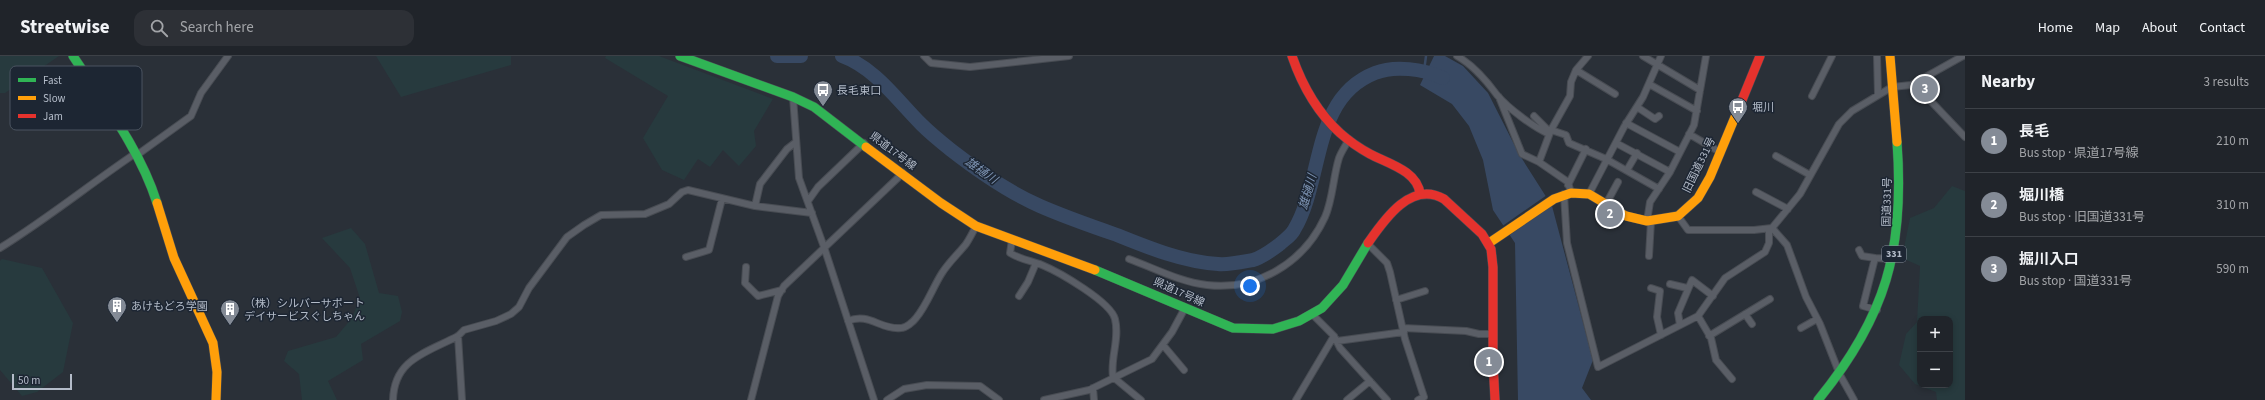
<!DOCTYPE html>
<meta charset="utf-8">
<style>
:root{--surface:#20242a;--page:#2d3036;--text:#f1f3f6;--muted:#a2a4a8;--line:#3d4147;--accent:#848b96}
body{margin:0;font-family:"Source Sans 3","Noto Sans JP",sans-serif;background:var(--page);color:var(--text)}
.controls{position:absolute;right:12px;bottom:12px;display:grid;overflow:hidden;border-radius:8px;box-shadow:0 2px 6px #0003}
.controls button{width:36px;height:36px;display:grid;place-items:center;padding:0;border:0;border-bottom:1px solid var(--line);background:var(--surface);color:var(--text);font:20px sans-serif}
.scale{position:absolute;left:12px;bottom:10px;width:60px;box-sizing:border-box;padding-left:4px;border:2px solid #b4bcc9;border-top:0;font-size:11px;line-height:14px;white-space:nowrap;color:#b4bcc9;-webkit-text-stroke:3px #1d2633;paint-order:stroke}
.you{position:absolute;left:1250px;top:230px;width:14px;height:14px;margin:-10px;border:3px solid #fff;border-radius:50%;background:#1a73e8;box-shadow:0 0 0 6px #1a73e833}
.badge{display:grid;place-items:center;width:26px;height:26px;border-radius:50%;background:var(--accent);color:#fff;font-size:13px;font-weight:700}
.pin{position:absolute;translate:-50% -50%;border:2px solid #fff;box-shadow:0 1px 4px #0006}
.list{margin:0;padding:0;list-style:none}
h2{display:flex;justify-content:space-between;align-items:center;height:52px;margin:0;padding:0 16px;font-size:17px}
h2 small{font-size:13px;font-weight:400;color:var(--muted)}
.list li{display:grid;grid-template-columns:26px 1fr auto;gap:12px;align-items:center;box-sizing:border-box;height:64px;padding:0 16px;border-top:1px solid var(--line)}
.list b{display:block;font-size:15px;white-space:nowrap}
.list p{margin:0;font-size:13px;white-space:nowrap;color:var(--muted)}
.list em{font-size:13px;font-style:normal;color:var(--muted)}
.icon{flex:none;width:22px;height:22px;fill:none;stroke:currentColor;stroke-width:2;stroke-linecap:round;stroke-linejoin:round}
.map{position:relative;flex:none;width:1965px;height:344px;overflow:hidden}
header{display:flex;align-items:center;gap:24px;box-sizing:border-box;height:56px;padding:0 20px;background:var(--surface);border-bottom:1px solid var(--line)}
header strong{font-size:19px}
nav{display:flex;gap:22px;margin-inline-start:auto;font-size:14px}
.search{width:280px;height:36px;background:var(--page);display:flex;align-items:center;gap:10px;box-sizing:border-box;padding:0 14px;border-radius:12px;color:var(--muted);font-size:15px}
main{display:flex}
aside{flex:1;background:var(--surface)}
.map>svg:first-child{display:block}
.green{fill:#273a3e;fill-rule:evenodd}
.water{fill:#384963}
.pier{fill:#2a3038}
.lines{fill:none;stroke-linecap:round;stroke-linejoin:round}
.stream{stroke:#384963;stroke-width:2.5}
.river{stroke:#384963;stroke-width:14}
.street-casing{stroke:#484c53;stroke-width:8}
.fast-casing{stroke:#484c53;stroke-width:10}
.slow-casing{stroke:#484c53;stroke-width:10}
.jam-casing{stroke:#484c53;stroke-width:10}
.street{stroke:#5a5e66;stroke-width:6}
.fast{stroke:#30b455;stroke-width:9}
.slow{stroke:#ff9f0a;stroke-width:9}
.jam{stroke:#e5322d;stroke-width:9}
.labels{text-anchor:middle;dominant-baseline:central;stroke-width:3;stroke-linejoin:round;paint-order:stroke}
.shield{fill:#1d2633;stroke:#878f9c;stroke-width:1}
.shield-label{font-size:10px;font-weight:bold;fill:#b4bcc9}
.poi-label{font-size:11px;fill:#b4bcc9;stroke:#1d2633;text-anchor:start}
.street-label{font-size:11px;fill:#b4bcc9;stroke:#1d2633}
.water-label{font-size:12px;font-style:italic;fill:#7c92b1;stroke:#1d2633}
.key{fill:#1d2633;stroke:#4a5360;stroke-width:1}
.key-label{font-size:11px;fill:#b4bcc9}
</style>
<header>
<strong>Streetwise</strong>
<div class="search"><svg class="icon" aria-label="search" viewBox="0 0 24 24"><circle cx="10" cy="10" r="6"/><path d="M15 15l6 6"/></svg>Search here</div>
<nav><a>Home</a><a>Map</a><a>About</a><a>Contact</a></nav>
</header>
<main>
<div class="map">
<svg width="1965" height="344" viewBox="0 0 1965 344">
<rect width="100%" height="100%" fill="#2a3038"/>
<!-- green -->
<path class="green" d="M 0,0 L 59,0 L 5,37 L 0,37 Z
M 376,0 L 511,0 L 511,9 L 401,41 Z
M 606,0 L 659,0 L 773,43 L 754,75 L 756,90 L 739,110 L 723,94 L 710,111 L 698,103 L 684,124 L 662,114 L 643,82 L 668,40 L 605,2 Z
M 1952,130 L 1965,135 L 1965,344 L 1937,344 L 1936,336 L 1915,328 L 1899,309 L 1906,278 L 1917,266 L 1920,210 L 1902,202 L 1910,162 L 1934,152 ZM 1920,263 L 1950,263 L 1950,329 L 1920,329 Z
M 351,172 L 365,188 L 379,237 L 398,240 L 402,256 L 400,265 L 361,288 L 363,304 L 328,325 L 337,344 L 302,344 L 299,318 L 284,305 L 288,295 L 336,281 L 352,262 L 360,242 L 350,212 L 322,182 Z
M 2,203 L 42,212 L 73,267 L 63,316 L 37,336 L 22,340 L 0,314 L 0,205 Z"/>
<!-- water -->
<path class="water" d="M 1434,0 L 1445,0 L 1463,10 L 1488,37 L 1519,98 L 1552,150 L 1593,304 L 1582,332 L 1591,344 L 1518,344 L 1515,187 L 1493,154 L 1483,104 L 1469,70 L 1452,48 L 1420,29 Z"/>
<!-- pier -->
<path class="pier" d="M 1547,139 L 1553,148 L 1508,180 L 1501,171 Z"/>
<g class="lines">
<!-- stream -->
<path class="stream" d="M 1424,15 L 1426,0"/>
<!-- river -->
<path class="river" d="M 777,0 L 801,0
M 842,0 C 875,12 897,44 921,68 C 930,77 941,86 951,94 C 978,115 1008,136 1040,150 C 1065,161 1091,170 1117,179 C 1149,192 1184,206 1218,208 C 1229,209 1242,206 1253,204 C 1263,201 1272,194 1280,188 C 1284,184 1291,180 1294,174 C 1324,124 1311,42 1375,17 C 1395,9 1423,13 1443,22"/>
<!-- street casing -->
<g class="street-casing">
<path id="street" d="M 924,0 L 931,7 L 970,11 L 1069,0
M 1457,0 C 1473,9 1486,24 1497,39 C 1508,52 1533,71 1549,78
M 1643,0 L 1700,34
M 1877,0 L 1878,39
M 1576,14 L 1615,38
M 1649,28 L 1697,55
M 1911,29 L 1925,39 L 1965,81
M 1812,40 L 1832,0
M 793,41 L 799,122 L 824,191 L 874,344
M 1499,41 L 1522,98 L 1539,106
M 1637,51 L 1655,63 L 1659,60
M 1534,60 L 1550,76
M 1626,67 L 1680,96
M 1551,74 L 1566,79 L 1569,87 L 1606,103 L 1659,133
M 1689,78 L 1720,96
M 1616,87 L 1670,116
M 137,99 L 191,60 L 201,37 L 228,0
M 1776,100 L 1810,119
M 1627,114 L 1637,97
M 1568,129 L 1586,93
M 1756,136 L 1788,153
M 1571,137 L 1568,126 L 1539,106 L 1551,74 L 1570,40 L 1571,26 L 1576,14 L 1588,0
M 1564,138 L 1567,187 L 1598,311 L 1698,260 L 1725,222 L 1765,196 L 1769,187 L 1769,173
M 1589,138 L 1624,71 L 1643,41 L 1661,0
M 808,145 L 818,131 L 864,87
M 1606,148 L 1618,126
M 755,150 L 760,128 L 787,93 L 796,86
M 1678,160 L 1688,174 L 1754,174 L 1772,172 L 1800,138 L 1839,68 L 1852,55 L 1892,31 L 1911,29 L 1963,0
M 1647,165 L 1650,146 L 1670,116 L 1694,69 L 1706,0
M 1772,172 L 1787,189 L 1806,241 L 1820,268 L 1840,319 L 1854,344
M 1012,184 L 1010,197 C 1019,203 1032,205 1042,209 C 1059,216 1111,246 1115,263 C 1120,283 1110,302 1113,321 L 1141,344
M 1368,188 L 1387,207 L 1390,216 L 1405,283 L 1424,341 L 1418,344
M 0,192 C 47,163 90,128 136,97
M 1859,194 L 1862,200 L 1875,202
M 1649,200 L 1651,165
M 686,201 L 709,194 L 722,143
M 1129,203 C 1154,212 1180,226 1207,229 C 1257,235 1304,207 1325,161 C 1333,143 1333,121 1339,102 C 1341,96 1346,89 1349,83
M 746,211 L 745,227 L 758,240 L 782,234
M 1670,228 L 1687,232
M 1651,232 L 1660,235 L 1657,261 L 1661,279
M 1019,240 L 1028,226 L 1036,207
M 1396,244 L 1425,235
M 1877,254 L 1863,250 L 1875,202 L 1893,203
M 1312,258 L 1334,280 L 1340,292 L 1387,344
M 1745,258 L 1752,268
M 1698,260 L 1711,282 L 1716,304 L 1732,323
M 848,265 C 869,256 880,274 901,272 C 906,272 913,266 916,262 C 927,249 933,231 942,217 C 949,206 958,198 966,188 C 970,182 973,176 976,170
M 1680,269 L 1678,257 L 1692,224 L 1713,240
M 1403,272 L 1466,275 L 1479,278 L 1493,278
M 1801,272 L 1817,263
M 458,280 L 462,344
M 1709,280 L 1770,243
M 1337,285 L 1404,276
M 1163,289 L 1184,314
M 1093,332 L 1094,344
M 393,344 C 394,303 426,297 458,280 L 464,274 L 496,265 L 511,258 L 519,251 L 529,232 L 567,181 L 584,169 L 601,159 L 645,158 L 669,148 L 682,136 L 688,134 L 755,150 L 812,157
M 751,344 L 778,240 L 784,230 L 903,117
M 887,344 L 904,333 L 927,329 L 980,330 L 999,344
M 1044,344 L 1089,334 L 1152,303 L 1172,276 L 1185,252
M 1296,344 L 1334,280
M 1347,344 L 1370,325"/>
</g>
<!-- fast casing -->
<g class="fast-casing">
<path id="fast" d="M 73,0 C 104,47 140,93 157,147
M 680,0 L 793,41 L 814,51 L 866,91
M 1095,214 L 1233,272 L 1273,273 L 1299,265 L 1322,252 L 1343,229 L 1368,187
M 1818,344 C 1886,261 1905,193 1897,86"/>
</g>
<!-- slow casing -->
<g class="slow-casing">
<path id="slow" d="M 1890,0 L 1897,86
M 866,91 L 941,147 L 976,170 L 1095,214
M 157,147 L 174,202 L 213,287 L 217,316 L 216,344
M 1489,187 L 1554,143 L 1571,137 L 1589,138 L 1626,160 L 1647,165 L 1678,160 L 1698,142 L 1710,121 L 1740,49"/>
</g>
<!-- jam casing -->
<g class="jam-casing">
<path id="jam" d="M 1292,0 C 1302,29 1317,56 1340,77 C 1349,85 1359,92 1370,98 C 1387,107 1418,115 1420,138
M 1740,49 L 1760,0
M 1368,187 C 1384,164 1411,124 1444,143 L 1482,178 L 1491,193 L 1493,211 L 1493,305 L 1495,344"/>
</g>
<!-- street -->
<use href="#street" class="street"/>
<!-- fast -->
<use href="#fast" class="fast"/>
<!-- slow -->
<use href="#slow" class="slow"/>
<!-- jam -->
<use href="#jam" class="jam"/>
</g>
<!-- icons -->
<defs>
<g id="bus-pin" transform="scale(1)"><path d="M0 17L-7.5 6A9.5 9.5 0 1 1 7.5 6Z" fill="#848b96" stroke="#1d2633"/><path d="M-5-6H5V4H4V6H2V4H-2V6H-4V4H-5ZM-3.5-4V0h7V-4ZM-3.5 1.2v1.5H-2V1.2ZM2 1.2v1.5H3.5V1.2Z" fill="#fff"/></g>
<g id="building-pin" transform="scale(1)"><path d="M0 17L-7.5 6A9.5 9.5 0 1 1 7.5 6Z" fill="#848b96" stroke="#1d2633"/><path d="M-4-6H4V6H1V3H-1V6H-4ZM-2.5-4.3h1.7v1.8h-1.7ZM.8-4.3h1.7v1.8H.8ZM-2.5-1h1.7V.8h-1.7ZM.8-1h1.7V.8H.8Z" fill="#fff"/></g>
</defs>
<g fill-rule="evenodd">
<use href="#bus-pin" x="823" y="34"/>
<use href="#bus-pin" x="1738" y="51"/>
<use href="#building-pin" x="117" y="250"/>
<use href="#building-pin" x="230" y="253"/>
</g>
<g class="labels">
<!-- shield labels -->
<rect class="shield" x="1882" y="190" width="24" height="16" rx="3"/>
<g class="shield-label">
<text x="1894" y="198">331</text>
</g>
<!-- poi labels -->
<g class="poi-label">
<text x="837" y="34">長毛東口</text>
<text x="1752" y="51">堀川</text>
<text x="244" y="247">（株）シルバーサポート<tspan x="244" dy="13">デイサービスぐしちゃん</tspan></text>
<text x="131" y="250">あけもどろ学園</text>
</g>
<!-- street labels -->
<g class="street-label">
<text transform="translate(893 95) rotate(37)">県道17号線</text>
<text transform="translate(1699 109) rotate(-64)">旧国道331号</text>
<text transform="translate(1887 146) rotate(-89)">国道331号</text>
<text transform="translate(1179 236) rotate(24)">県道17号線</text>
</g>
<!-- water labels -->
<g class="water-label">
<text transform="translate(981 115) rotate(35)">雄樋川</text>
<text transform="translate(1308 136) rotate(-74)">雄樋川</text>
</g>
</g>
<!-- legend -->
<rect x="10" y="10" width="132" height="64" rx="6" class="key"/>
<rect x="18" y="22" width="18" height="4" fill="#30b455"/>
<rect x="18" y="40" width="18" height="4" fill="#ff9f0a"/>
<rect x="18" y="58" width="18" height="4" fill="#e5322d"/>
<g class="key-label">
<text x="43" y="28">Fast</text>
<text x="43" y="46">Slow</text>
<text x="43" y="64">Jam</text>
</g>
</svg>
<div class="controls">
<button>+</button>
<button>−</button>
</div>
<div class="scale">50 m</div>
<div class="you"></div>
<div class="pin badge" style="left:1489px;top:306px">1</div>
<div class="pin badge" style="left:1610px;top:158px">2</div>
<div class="pin badge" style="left:1925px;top:33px">3</div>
</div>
<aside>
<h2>Nearby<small>3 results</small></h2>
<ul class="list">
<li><span class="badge">1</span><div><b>長毛</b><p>Bus stop · 県道17号線</p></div><em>210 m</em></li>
<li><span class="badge">2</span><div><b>堀川橋</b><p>Bus stop · 旧国道331号</p></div><em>310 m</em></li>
<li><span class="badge">3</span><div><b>掘川入口</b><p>Bus stop · 国道331号</p></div><em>590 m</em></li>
</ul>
</aside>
</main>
